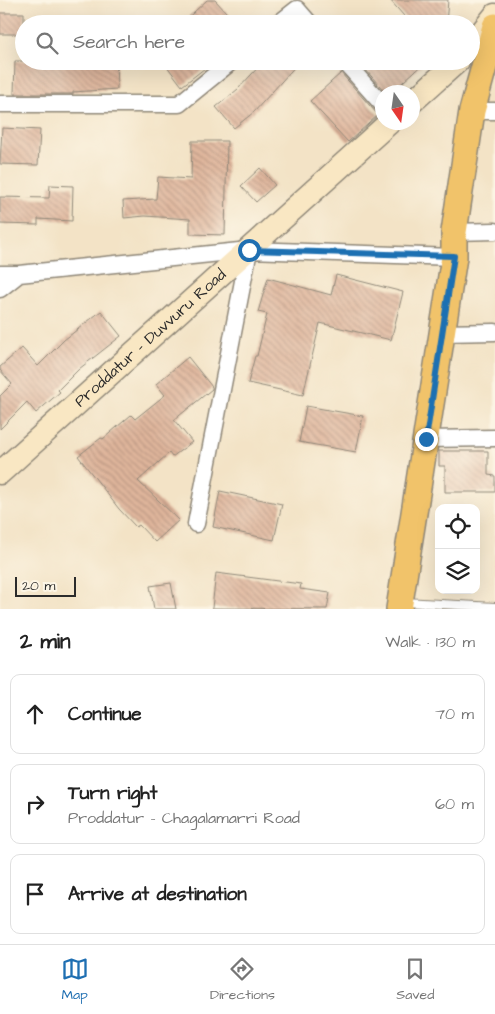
<!DOCTYPE html>
<meta charset="utf-8">
<style>
:root{--surface:#fff;--page:#f6f6f6;--text:#222;--muted:#767676;--line:#e0e0e0;--accent:#1f6fb2}
body{margin:0;font-family:"Architects Daughter",sans-serif;background:var(--page);color:var(--text)}
.controls{position:absolute;right:15px;bottom:15px;display:grid;overflow:hidden;border-radius:10px;box-shadow:0 5px 20px #0002}
.controls button{width:45px;height:45px;display:grid;place-items:center;padding:0;border:0;border-bottom:1px solid var(--line);background:var(--surface);color:var(--text);font:25px sans-serif}
.compass{position:absolute;left:375px;top:85px;width:45px;height:45px;border-radius:50%;background:var(--surface);box-shadow:0 5px 20px #0002;rotate:167deg}
.scale{position:absolute;left:15px;bottom:12px;width:61px;box-sizing:border-box;padding-left:5px;border:2px solid #2b2b2b;border-top:0;font-size:14px;line-height:18px;white-space:nowrap;color:#2b2b2b;-webkit-text-stroke:4px #fcf5e5;paint-order:stroke}
.stop{position:absolute;width:15px;height:15px;margin:-11px;border:4px solid #1f6fb2;border-radius:50%;background:#fff}
.stop.end{background:#1f6fb2;border-color:#fff;box-shadow:0 1px 5px #0008}
.list{margin:0;padding:0;list-style:none}
h2{display:flex;justify-content:space-between;align-items:center;height:65px;margin:0;padding:0 20px;font-size:21px}
h2 small{font-size:16px;font-weight:400;color:var(--muted)}
.list li{display:grid;grid-template-columns:32px 1fr auto;gap:15px;align-items:center;box-sizing:border-box;height:80px;margin:0 10px 10px;padding:0 10px;border:1px solid var(--line);border-radius:10px}
.list b{display:block;font-size:19px;white-space:nowrap}
.list p{margin:0;font-size:16px;white-space:nowrap;color:var(--muted)}
.list em{font-size:16px;font-style:normal;color:var(--muted)}
.icon{flex:none;width:28px;height:28px;fill:none;stroke:currentColor;stroke-width:2;stroke-linecap:round;stroke-linejoin:round}
.map{position:relative;flex:none;width:495px;height:609px;overflow:hidden}
.search{position:absolute;background:var(--surface);box-shadow:0 5px 20px #0002;left:15px;right:15px;top:15px;height:55px;display:flex;align-items:center;gap:12px;box-sizing:border-box;padding:0 18px;border-radius:28px;color:var(--muted);font-size:19px}
.sheet{height:335px;background:var(--surface)}
nav{display:flex;justify-content:space-around;align-items:center;box-sizing:border-box;height:70px;border-top:1px solid var(--line);background:var(--surface);font-size:14px;color:var(--muted)}
nav a{display:grid;justify-items:center;gap:2px}
nav .on{color:var(--accent)}
.map>svg:first-child{display:block}
.building{fill:url(#building-back-hatch)}
.lines{fill:none;stroke-linecap:round;stroke-linejoin:round}
.service-casing{stroke:#8f8778;stroke-width:10}
.minor-casing{stroke:#8f8778;stroke-width:19}
.secondary-casing{stroke:#8f8778;stroke-width:25}
.primary-casing{stroke:#8f8778;stroke-width:28}
.service{stroke:#fff;stroke-width:8}
.minor{stroke:#fff;stroke-width:16}
.secondary{stroke:#f9e7c3;stroke-width:22}
.primary{stroke:#f1c36a;stroke-width:25}
.route{stroke:#1f6fb2;stroke-width:6}
.labels{text-anchor:middle;dominant-baseline:central;stroke-width:4;stroke-linejoin:round;paint-order:stroke}
.street-label{font-size:16px;fill:#2b2b2b;stroke:#fcf5e5}
</style>
<div class="map">
<svg width="495" height="609" viewBox="0 0 495 609">
<defs>
<pattern id="building-back-hatch" width="6" height="6" patternUnits="userSpaceOnUse" patternTransform="scale(1.25)"><rect width="6" height="6" fill="#dfb59b"/><path d="M-1 5l2 2M0 0l6 6M5-1l2 2" fill="none" stroke="#b5937f"/></pattern>
</defs>
<rect width="100%" height="100%" fill="#fcf5e5"/>
<filter id="ink" filterUnits="userSpaceOnUse"><feTurbulence type="fractalNoise" baseFrequency=".02" numOctaves="2"/><feDisplacementMap in="SourceGraphic" scale="10" xChannelSelector="R" yChannelSelector="G"/><feConvolveMatrix kernelMatrix="1 2 1 2 8 2 1 2 1" color-interpolation-filters="sRGB"/></filter>
<filter id="wash" filterUnits="userSpaceOnUse"><feTurbulence type="fractalNoise" baseFrequency=".0096" numOctaves="4" result="noise"/><feDisplacementMap in="SourceGraphic" scale="20" xChannelSelector="R" yChannelSelector="G"/><feGaussianBlur stdDeviation="1.12" result="paint"/><feColorMatrix in="noise" values="0 0 0 0 0 0 0 0 0 0 0 0 0 0 0 0 0 1.4 0 .05"/><feComposite in="paint" operator="in"/></filter>
<g filter="url(#wash)">
<rect width="100%" height="100%" fill="#f3e3c6"/>
<g id="blocks">
<!-- building -->
<path class="building" d="M 207,0 L 215,0 L 237,24 L 181,24 Z
M 390,0 L 448,0 L 446,24 L 411,24 Z
M 0,13 L 24,13 L 24,34 L 0,34 Z
M 15,61 L 116,61 L 117,89 L 73,92 L 73,94 L 14,94 Z
M 163,61 L 214,61 L 182,86 Z
M 264,61 L 300,61 L 254,112 L 234,128 L 216,107 L 238,89 Z
M 358,61 L 426,61 L 392,92 L 385,92 Z
M 341,73 L 378,115 L 348,142 L 310,101 Z
M 2,128 L 40,130 L 38,165 L 0,164 Z
M 192,141 L 227,141 L 225,235 L 190,234 L 190,219 L 145,216 L 124,218 L 123,201 L 156,199 L 158,177 L 191,179 Z
M 260,168 L 275,185 L 256,202 L 241,186 Z
M 50,185 L 73,186 L 72,221 L 38,219 L 38,225 L 0,224 L 0,197 L 49,198 Z
M 336,275 L 403,292 L 391,340 L 320,323 L 303,395 L 248,383 L 255,356 L 257,356 L 267,314 L 258,312 L 268,278 L 331,295 Z
M 101,311 L 121,336 L 79,369 L 58,390 L 60,392 L 36,413 L 27,402 L 0,429 L 0,396 L 12,384 L 0,370 L 0,367 L 22,348 L 38,366 L 64,340 Z
M 188,357 L 212,387 L 212,389 L 174,420 L 192,442 L 172,457 L 169,453 L 138,481 L 179,520 L 155,542 L 139,525 L 136,527 L 119,509 L 78,456 L 101,438 L 103,439 L 131,415 L 135,419 L 165,395 L 156,384 Z
M 306,406 L 363,416 L 356,452 L 299,442 Z
M 439,451 L 488,451 L 488,475 L 495,476 L 495,492 L 445,492 L 445,466 L 439,466 Z
M 220,491 L 282,504 L 274,540 L 213,527 Z
M 216,573 L 301,584 L 300,589 L 330,593 L 327,609 L 212,608 Z
M 171,583 L 176,609 L 154,609 L 150,586 Z"/>
</g>
</g>
<g filter="url(#ink)">
<use href="#blocks" fill-opacity="0" stroke="#8f8778" stroke-width="1"/>
<g class="lines">
<!-- service casing -->
<g class="service-casing">
<path id="service" d="M 404,602 L 495,607"/>
</g>
<!-- minor casing -->
<g class="minor-casing">
<path id="minor" d="M 278,24 L 297,9 L 310,24
M 344,61 L 382,104
M 0,104 L 179,104 L 232,61
M 472,111 L 495,111
M 454,232 L 495,231
M 0,274 L 19,274 L 249,250 L 454,257
M 0,289 L 19,274
M 441,333 L 495,332
M 426,439 L 495,438
M 196,524 L 249,250"/>
</g>
<!-- secondary casing -->
<g class="secondary-casing">
<g id="secondary">
<path d="M 471,45 L 495,15"/>
<path d="M 412,102 L 458,61"/>
<path id="s1" d="M 0,473 L 390,122"/>
</g>
</g>
<!-- primary casing -->
<g class="primary-casing">
<path id="primary" d="M 399,609 L 454,257 L 454,232 L 472,111 L 495,26"/>
</g>
<!-- service -->
<use href="#service" class="service"/>
<!-- minor -->
<use href="#minor" class="minor"/>
<!-- secondary -->
<use href="#secondary" class="secondary"/>
<!-- primary -->
<use href="#primary" class="primary"/>
</g>
</g>
<g class="lines" filter="url(#ink)">
<!-- route -->
<path class="route" d="M 249,250 L 454,256 L 426,439"/>
</g>
<g class="labels">
<!-- street labels -->
<g class="street-label">
<text stroke="none"><textPath href="#s1" startOffset="202">Proddatur - Duvvuru Road</textPath></text>
</g>
</g>
</svg>
<div class="controls">
<button><svg class="icon" aria-label="locate" viewBox="0 0 24 24"><circle cx="12" cy="12" r="6"/><path d="M12 2v4M12 18v4M2 12h4M18 12h4"/></svg></button>
<button><svg class="icon" aria-label="layers" viewBox="0 0 24 24"><path d="M12 4l9 5-9 5-9-5zM3 14l9 5 9-5"/></svg></button>
</div>
<svg class="compass" viewBox="-18 -18 36 36"><path d="M0-13l5 13h-10z" fill="#e53935"/><path d="M0 13l5-13h-10z" fill="#767676"/></svg>
<div class="scale">20 m</div>
<div class="stop" style="left:249px;top:250px"></div>
<div class="stop end" style="left:426px;top:439px"></div>
<div class="search"><svg class="icon" aria-label="search" viewBox="0 0 24 24"><circle cx="10" cy="10" r="6"/><path d="M15 15l6 6"/></svg>Search here</div>
</div>
<section class="sheet">
<h2>2 min<small>Walk · 130 m</small></h2>
<ul class="list">
<li><svg class="icon" aria-label="ahead" viewBox="0 0 24 24"><path d="M12 20V5M6 11l6-6 6 6"/></svg><div><b>Continue</b></div><em>70 m</em></li>
<li><svg class="icon" aria-label="right" viewBox="0 0 24 24"><path d="M7 20v-9h11M14 6l5 5-5 5"/></svg><div><b>Turn right</b><p>Proddatur - Chagalamarri Road</p></div><em>60 m</em></li>
<li><svg class="icon" aria-label="arrive" viewBox="0 0 24 24"><path d="M6 21V4h12l-3 4 3 4H6"/></svg><div><b>Arrive at destination</b></div></li>
</ul>
</section>
<nav>
<a class="on"><svg class="icon" aria-label="map" viewBox="0 0 24 24"><path d="M3 6l6-2 6 2 6-2v14l-6 2-6-2-6 2zM9 4v14M15 6v14"/></svg>Map</a>
<a><svg class="icon" aria-label="directions" viewBox="0 0 24 24"><path d="M12 3l9 9-9 9-9-9zM9 14v-3h6M13 9l2 2-2 2"/></svg>Directions</a>
<a><svg class="icon" aria-label="saved" viewBox="0 0 24 24"><path d="M7 4h10v16l-5-4-5 4z"/></svg>Saved</a>
</nav>
